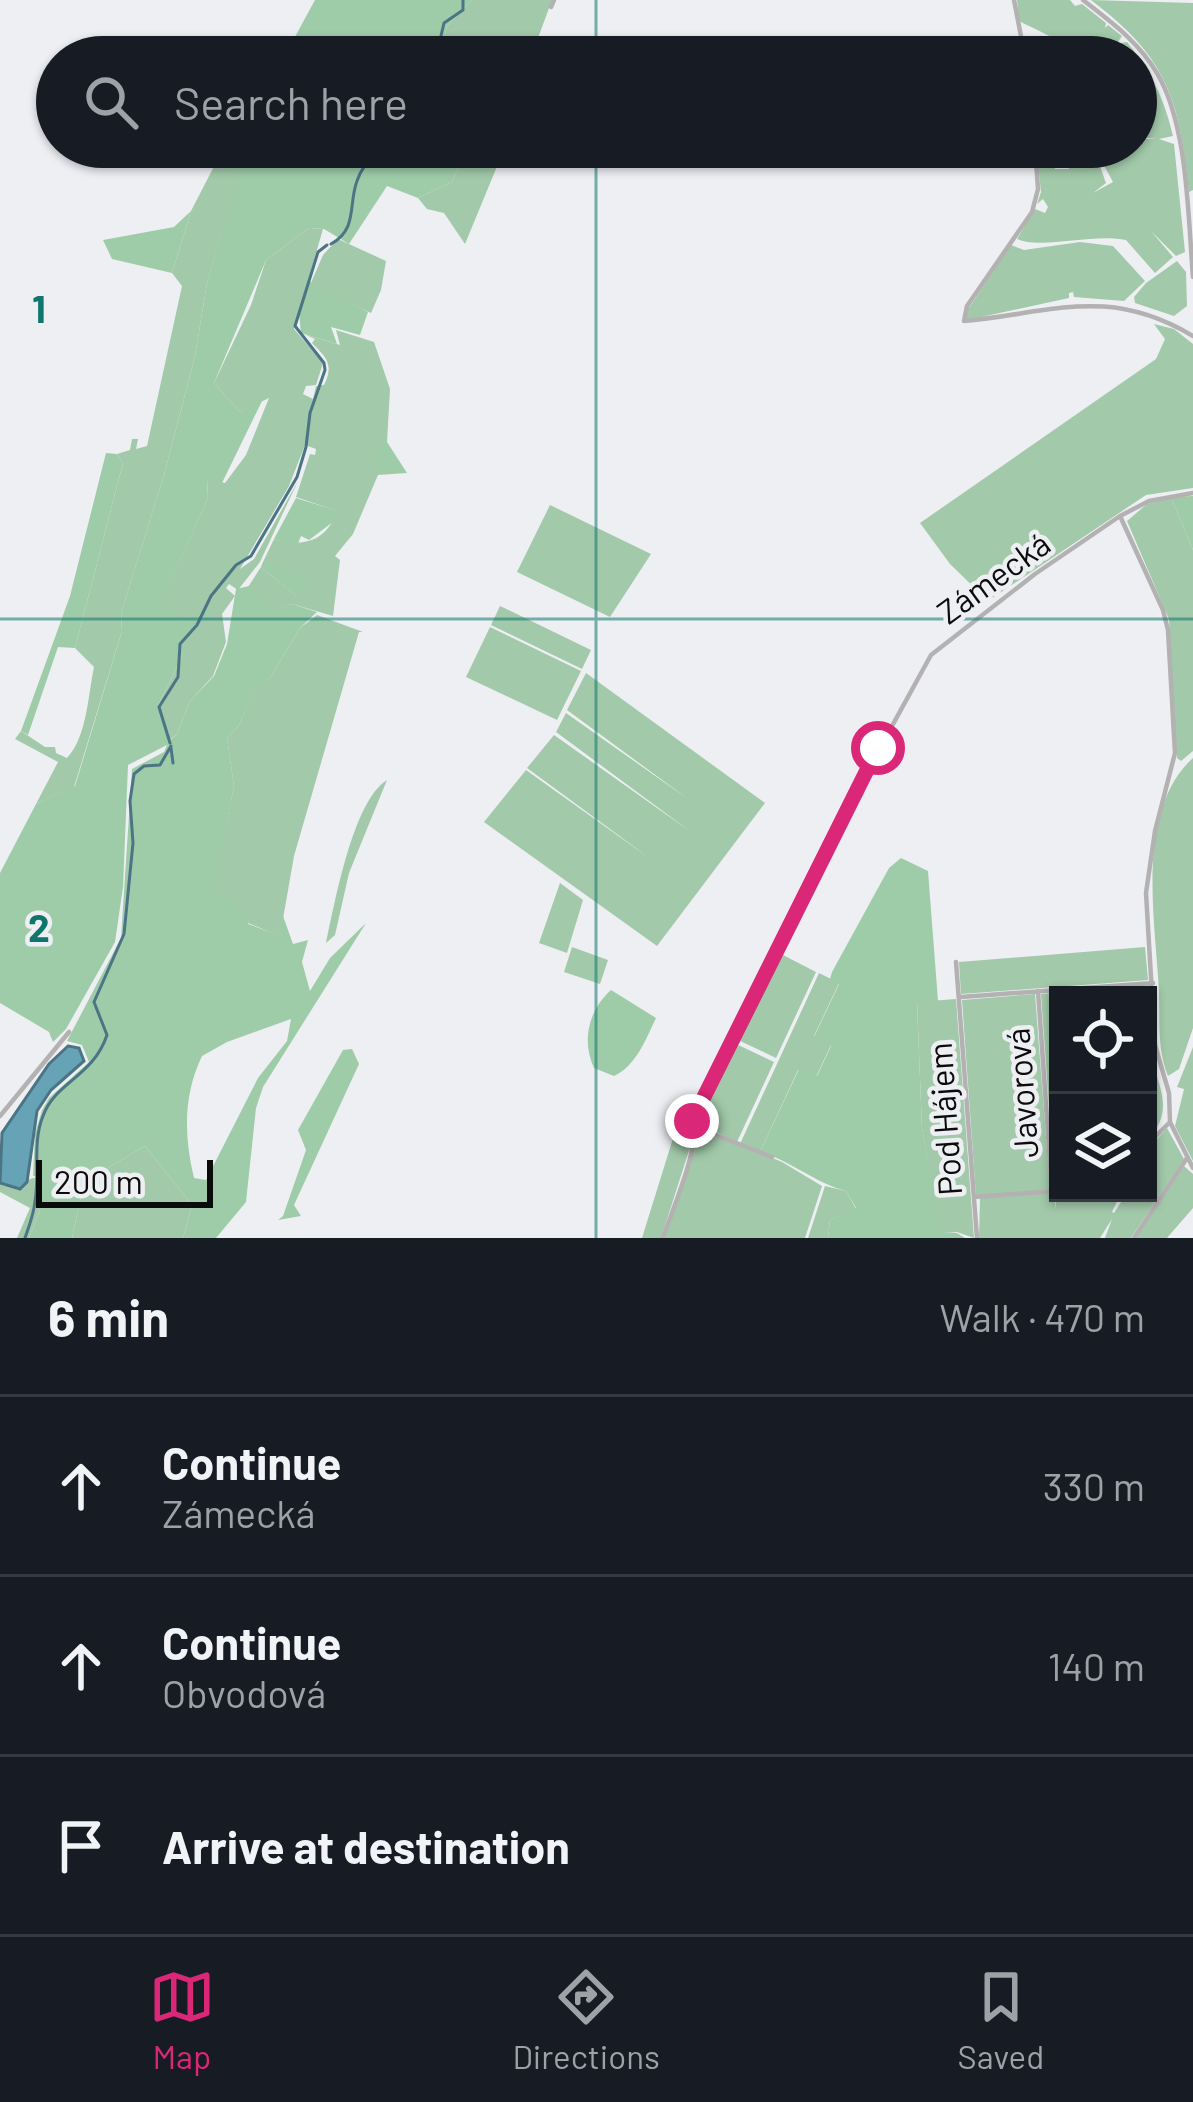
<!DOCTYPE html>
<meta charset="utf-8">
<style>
:root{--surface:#171b24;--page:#20242c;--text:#f1f3f6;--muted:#9ea1a6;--line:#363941;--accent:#db2777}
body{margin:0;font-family:Barlow,sans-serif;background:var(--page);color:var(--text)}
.controls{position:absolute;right:36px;bottom:36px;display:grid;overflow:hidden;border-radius:0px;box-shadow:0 3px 9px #0004}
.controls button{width:108px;height:108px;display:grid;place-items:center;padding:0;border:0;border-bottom:3px solid var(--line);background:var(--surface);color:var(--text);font:60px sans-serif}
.scale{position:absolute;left:36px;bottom:30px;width:177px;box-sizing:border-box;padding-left:12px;border:6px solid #0b0b0c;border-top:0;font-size:33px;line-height:42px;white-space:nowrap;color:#0b0b0c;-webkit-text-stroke:9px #eeeff3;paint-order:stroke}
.stop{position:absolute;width:36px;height:36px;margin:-27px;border:9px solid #db2777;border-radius:50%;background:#fff}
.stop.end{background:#db2777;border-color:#fff;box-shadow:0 3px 12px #0008}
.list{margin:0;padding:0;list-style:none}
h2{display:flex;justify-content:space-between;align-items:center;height:156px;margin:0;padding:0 48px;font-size:51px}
h2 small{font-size:39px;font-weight:400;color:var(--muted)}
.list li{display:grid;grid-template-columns:78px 1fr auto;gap:36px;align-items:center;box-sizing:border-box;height:180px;padding:0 48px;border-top:3px solid var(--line)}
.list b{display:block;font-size:45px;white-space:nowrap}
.list p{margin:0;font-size:39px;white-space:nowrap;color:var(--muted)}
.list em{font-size:39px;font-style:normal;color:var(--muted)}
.icon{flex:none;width:66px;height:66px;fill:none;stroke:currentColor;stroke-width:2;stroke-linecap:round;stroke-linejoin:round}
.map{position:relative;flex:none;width:1193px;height:1238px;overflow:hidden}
.search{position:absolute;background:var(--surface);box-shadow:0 3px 9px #0004;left:36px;right:36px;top:36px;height:132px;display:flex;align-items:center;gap:30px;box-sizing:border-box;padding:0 42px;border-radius:66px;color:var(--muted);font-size:45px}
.sheet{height:696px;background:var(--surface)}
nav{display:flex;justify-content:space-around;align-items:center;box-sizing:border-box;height:168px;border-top:3px solid var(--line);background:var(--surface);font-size:33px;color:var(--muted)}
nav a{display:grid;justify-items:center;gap:6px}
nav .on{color:var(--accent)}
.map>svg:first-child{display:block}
.green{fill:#a2c9aa}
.forest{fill:#9ecca9;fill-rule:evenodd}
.water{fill:#66a3b7;stroke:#4b7584;stroke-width:3}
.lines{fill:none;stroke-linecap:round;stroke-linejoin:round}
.stream{stroke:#4b7584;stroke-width:3}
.street{stroke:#b3b1b1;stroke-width:4.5}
.route{stroke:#db2777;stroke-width:15}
.grid{fill:none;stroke:#0f766e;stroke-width:3;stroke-opacity:0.55}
.labels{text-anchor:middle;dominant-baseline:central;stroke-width:9;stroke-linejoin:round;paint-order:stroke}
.street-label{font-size:33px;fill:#0b0b0c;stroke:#eeeff3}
.grid-label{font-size:39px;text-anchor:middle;font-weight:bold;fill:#0f766e;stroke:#eeeff3;stroke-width:9;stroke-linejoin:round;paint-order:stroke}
</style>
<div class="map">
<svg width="1193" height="1238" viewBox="0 0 1193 1238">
<rect width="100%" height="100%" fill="#eeeff3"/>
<!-- green -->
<path class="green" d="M 472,0 L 552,0 L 531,57 L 440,57 L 447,26 Z
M 1017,0 L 1070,0 L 1075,6 L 1082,4 L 1106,23 L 1105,28 L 1108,25 L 1122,36 L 1108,57 L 1077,57 C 1061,39 1038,31 1019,21 Z
M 1091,0 L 1193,3 L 1193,190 L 1189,192 C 1179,97 1167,58 1091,0 Z
M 1032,36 L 1059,46 L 1070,57 L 1027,57 L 1026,46 Z
M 1127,42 C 1152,73 1164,98 1173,136 L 1159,139 L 1174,144 L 1185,252 L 1176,256 L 1151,231 L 1173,257 L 1155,273 L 1126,240 C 1092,233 1041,250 1017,239 L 1035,209 L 1045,213 L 1048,207 L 1043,199 L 1037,204 L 1041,192 L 1037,155 L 1052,152 L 1055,169 L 1069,169 L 1066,149 L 1093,147 L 1106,183 L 1093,193 L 1113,182 L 1101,160 L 1104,153 L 1097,147 L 1136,147 L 1136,140 L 1157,138 L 1136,138 L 1136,57 L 1111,57 L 1121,43 Z
M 224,147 L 228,147 L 238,177 L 207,283 L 195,356 L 164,475 L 121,613 L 122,631 L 74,787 L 36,804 L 58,762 L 15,739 L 21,731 L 45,747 L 55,747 L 56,753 L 67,758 C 87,737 88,695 94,667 L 75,648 L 123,463 L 117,454 L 130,450 L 132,439 L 138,439 L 136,449 L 147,446 L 182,286 L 172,273 L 191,211 Z
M 467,147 L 505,147 L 465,244 L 444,213 L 427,209 L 418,198 L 452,182 Z
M 309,228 L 323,229 L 294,329 L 323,363 L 316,385 L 306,386 L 303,394 L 313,399 L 316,386 L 324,385 C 334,365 327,358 312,343 L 315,339 L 304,334 L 340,345 L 336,330 L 374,342 L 390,389 L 387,442 L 378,442 L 378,475 L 353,534 L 335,556 L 340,560 L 333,616 L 292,604 L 273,612 L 248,587 L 261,567 L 296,596 L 309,578 L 263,562 L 274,539 C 303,548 327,541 337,511 L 296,497 L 310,454 L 315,455 L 316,449 L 305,445 L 289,486 L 240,569 L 254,559 L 298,481 L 260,562 L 238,590 L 229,584 L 226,588 L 235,596 L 222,614 L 226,642 L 213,676 L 190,701 L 177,734 L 167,742 L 158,705 L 183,655 L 159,606 L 208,498 L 207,478 L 225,483 L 246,455 L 269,398 L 240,412 L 214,383 L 251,305 L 266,260 Z
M 338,239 L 386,261 L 381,290 L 371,313 L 310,285 L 323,255 Z
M 1080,242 L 1113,246 L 1145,281 L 1124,301 L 1074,297 L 1073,292 L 1069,293 L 1069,298 L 967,320 L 966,312 L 1011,245 L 1024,250 Z
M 1177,261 L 1186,272 L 1187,306 L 1174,316 L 1135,303 L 1134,297 L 1146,283 Z
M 1154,324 L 1174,329 L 1193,344 L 1193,488 L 1146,495 L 988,601 L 950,564 L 920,523 L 1156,359 L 1165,339 Z
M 1171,497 L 1193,550 L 1193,751 L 1181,761 L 1177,758 L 1169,619 L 1127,521 L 1147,504 Z
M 550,505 L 651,554 L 610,617 L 517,572 Z
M 500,606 L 591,650 L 582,669 L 491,625 Z
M 317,615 L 363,632 L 359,632 L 294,856 L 280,936 L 248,923 L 249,912 L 213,888 L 234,786 L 227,738 L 239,725 L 256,688 L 272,675 L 300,628 Z
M 490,627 L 581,671 L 557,720 L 466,677 Z
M 586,673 L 765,803 L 657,946 L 484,822 L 526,770 L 652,860 L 527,768 L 554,735 L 691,832 L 556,732 L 566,713 L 688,799 L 567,710 Z
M 1193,758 L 1193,1028 L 1179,1069 L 1168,1076 C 1157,1049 1160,1021 1159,992 C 1156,925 1134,811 1193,758 Z
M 387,780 L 349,873 L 335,935 L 326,943 C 335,902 353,801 387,780 Z
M 560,883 L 583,900 L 567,953 L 539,943 Z
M 572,947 L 608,960 L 600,984 L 564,972 Z
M 1145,947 L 1148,980 L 961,994 L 959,962 Z
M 779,953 L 816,972 L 776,1058 L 736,1039 Z
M 819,973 L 839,983 L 814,1036 L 831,1045 L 816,1077 L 798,1070 L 760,1152 L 740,1144 Z
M 1114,988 L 1115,995 L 1058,995 L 1055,1190 L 1041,994 Z
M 1035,994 L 1050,1190 L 976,1196 L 962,1000 Z
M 956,999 L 974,1238 L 957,1232 L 940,1233 L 922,1128 L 917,1002 Z
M 1148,1005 C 1149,1025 1148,1048 1154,1067 C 1163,1095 1171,1114 1148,1140 Z
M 734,1043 L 774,1062 L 737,1142 L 695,1122 Z
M 1193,1047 L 1193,1161 L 1175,1126 L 1184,1089 L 1177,1087 Z
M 679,1119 L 689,1123 L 694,1135 L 661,1238 L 642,1238 Z
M 1167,1128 L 1184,1159 L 1131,1238 L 1105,1238 L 1112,1219 L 1100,1238 L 979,1238 L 980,1198 L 1053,1193 L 1056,1209 L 1055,1193 L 1121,1193 L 1112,1212 L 1114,1213 L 1127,1193 L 1148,1193 L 1148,1149 Z
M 706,1130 L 782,1162 L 822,1186 L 805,1238 L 665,1238 L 699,1134 Z
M 145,1146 L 192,1205 L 183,1238 L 72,1238 L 84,1182 Z
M 1184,1166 L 1193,1174 L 1193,1208 L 1167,1238 L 1136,1238 Z
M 41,1176 L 40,1210 L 29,1238 L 17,1238 L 30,1208 L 0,1192 L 0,1183 L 4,1186 Z
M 825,1186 L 846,1191 L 856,1209 L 830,1220 L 828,1238 L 808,1238 Z"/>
<!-- forest -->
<path class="forest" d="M 315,0 L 472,0 L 447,26 L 440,57 L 284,57 Z
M 228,147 L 467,147 L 452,182 L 418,198 L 387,186 L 349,244 L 324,229 L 309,228 L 266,260 L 214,383 L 240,412 L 263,399 L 222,483 L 207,479 L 208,498 L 160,605 L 198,626 L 182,644 L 183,655 L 158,705 L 168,742 L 177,734 L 190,701 L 214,676 L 227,644 L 236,589 L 249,586 L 273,611 L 292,604 L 317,612 L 300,628 L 272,675 L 256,689 L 239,725 L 227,738 L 234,786 L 214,888 L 250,912 L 248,924 L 279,935 L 283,916 L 293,944 L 308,940 L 302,962 L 310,991 L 330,958 L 366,923 L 263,1087 L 256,1108 L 246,1202 L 216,1238 L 183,1238 L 192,1205 L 145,1146 L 84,1182 L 72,1238 L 29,1238 L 40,1210 L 41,1177 L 33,1176 L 35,1134 L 42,1110 L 49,1098 L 89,1062 L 82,1045 L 67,1041 L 121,938 L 132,769 L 164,752 L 167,745 L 128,765 L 123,887 L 115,942 L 66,1029 L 53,1042 L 49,1032 L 0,1003 L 0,873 L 36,804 L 75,786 L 122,631 L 121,613 L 164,475 L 195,356 L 207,283 L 237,177 ZM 291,1019 L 287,1041 L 258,1078 L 206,1180 L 194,1178 C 184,1136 183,1096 202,1056 L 227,1042 Z
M 191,211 L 172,273 L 112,259 L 103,240 L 174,227 Z
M 308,281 L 368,312 L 360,335 L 331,327 L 337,344 L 301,333 L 299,313 Z
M 378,441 L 387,442 L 407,473 L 378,475 Z
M 106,453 L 117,454 L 123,463 L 75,648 L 58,647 L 28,735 L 21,731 L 70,596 Z
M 1193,496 L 1193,550 L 1171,497 Z
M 296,498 L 338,511 L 333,522 L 309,540 L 301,536 L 297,546 L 274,539 Z
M 263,562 L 264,562 L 310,577 L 297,597 L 261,567 Z
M 901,858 L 928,871 L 938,1001 L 917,1003 L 922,1128 L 941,1232 L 957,1233 L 965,1238 L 828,1238 L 830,1220 L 856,1208 L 846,1191 C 815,1183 791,1161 760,1152 L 799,1069 L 817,1076 L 831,1046 L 814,1037 L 839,984 L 830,979 L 832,972 L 889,868 Z
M 611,990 L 656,1018 C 646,1039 636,1066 614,1076 L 594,1068 C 581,1040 589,1010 611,990 Z
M 352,1049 L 359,1064 L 294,1205 L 301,1216 L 278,1220 L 283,1216 L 306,1150 L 298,1130 L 343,1050 Z"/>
<!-- water -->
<path class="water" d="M 68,1046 L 79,1048 L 84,1061 L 51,1090 L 37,1111 L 27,1182 L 20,1189 L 0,1183 L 2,1133 L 49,1064 Z"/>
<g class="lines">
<!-- stream -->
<path class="stream" d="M 436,57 L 444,23 L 463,10 L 463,0
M 331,244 C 358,229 348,205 357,181 C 361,168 371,158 380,147
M 170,743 L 159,707 L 178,677 L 180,644 L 197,625 L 211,596 L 236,565 L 251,556 L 297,477 L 306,447 L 310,413 L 325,370 L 324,363 L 295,326 L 318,252 L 327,245
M 171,748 L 173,763
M 25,1238 C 29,1226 34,1214 35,1201 C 40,1173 32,1143 43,1116 C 55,1082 93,1077 107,1035 L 94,1002 L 124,934 L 133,843 L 130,801 L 134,774 L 144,766 L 160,765 L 171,746"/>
<!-- street -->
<path class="street" d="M 1014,0 L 1025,57
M 1083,0 C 1111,22 1139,42 1157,73 C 1188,125 1188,217 1193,277
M 551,7 L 554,0
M 1035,147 L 1038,189 L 1032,212 L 967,306 L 964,321 C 1052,313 1107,285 1193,336
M 1120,516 L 1163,610 L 1168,630 L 1175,753 L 1155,831 L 1146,893 L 1155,1045 L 1169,1093 L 1170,1122 L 1193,1168
M 956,962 L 977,1238
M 1038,991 L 1052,1191
M 961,997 L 1153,983
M 0,1116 L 69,1032
M 696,1127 L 772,1157
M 1148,1144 L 1169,1123
M 974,1197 L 1058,1191
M 663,1238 C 671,1212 702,1144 692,1121 L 697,1110 L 830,839 L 931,655 L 1035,574 L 1120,516 L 1149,501 L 1193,493
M 1134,1238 L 1187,1158"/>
</g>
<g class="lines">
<!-- route -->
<path class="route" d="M 692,1121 L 878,748"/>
</g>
<!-- grid -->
<path class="grid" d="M 596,0 L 596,57M 596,147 L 596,1238M 0,619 L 1193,619"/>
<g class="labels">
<!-- street labels -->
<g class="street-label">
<text transform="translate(993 577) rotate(-36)">Zámecká</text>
<text transform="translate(1021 1093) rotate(-94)">Javorová</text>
<text transform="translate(944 1119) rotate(-94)">Pod Hájem</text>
</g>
</g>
<g class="grid-label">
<text x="39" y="323">1</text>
<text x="39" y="942">2</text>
</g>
</svg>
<div class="controls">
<button><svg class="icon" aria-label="locate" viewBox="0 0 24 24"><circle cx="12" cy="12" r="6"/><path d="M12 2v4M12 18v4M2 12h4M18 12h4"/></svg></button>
<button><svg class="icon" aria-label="layers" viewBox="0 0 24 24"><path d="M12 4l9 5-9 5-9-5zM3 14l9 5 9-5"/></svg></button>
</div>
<div class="scale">200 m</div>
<div class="stop" style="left:878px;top:748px"></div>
<div class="stop end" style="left:692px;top:1121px"></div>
<div class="search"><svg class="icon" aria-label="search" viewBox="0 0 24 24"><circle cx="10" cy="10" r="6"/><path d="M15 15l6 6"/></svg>Search here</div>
</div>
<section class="sheet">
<h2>6 min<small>Walk · 470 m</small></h2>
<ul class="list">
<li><svg class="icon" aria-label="ahead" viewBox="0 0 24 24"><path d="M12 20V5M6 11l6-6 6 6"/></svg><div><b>Continue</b><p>Zámecká</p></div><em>330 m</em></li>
<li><svg class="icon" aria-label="ahead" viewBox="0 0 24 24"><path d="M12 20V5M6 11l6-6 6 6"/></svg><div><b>Continue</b><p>Obvodová</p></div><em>140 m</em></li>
<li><svg class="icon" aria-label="arrive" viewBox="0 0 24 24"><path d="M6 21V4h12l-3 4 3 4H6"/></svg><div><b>Arrive at destination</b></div></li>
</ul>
</section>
<nav>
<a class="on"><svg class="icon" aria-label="map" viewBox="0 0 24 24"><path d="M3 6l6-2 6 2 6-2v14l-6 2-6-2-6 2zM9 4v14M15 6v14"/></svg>Map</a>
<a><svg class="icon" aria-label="directions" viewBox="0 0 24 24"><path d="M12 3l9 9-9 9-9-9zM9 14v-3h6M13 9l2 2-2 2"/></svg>Directions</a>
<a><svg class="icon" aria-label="saved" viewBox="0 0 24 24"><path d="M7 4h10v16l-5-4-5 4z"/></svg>Saved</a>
</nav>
